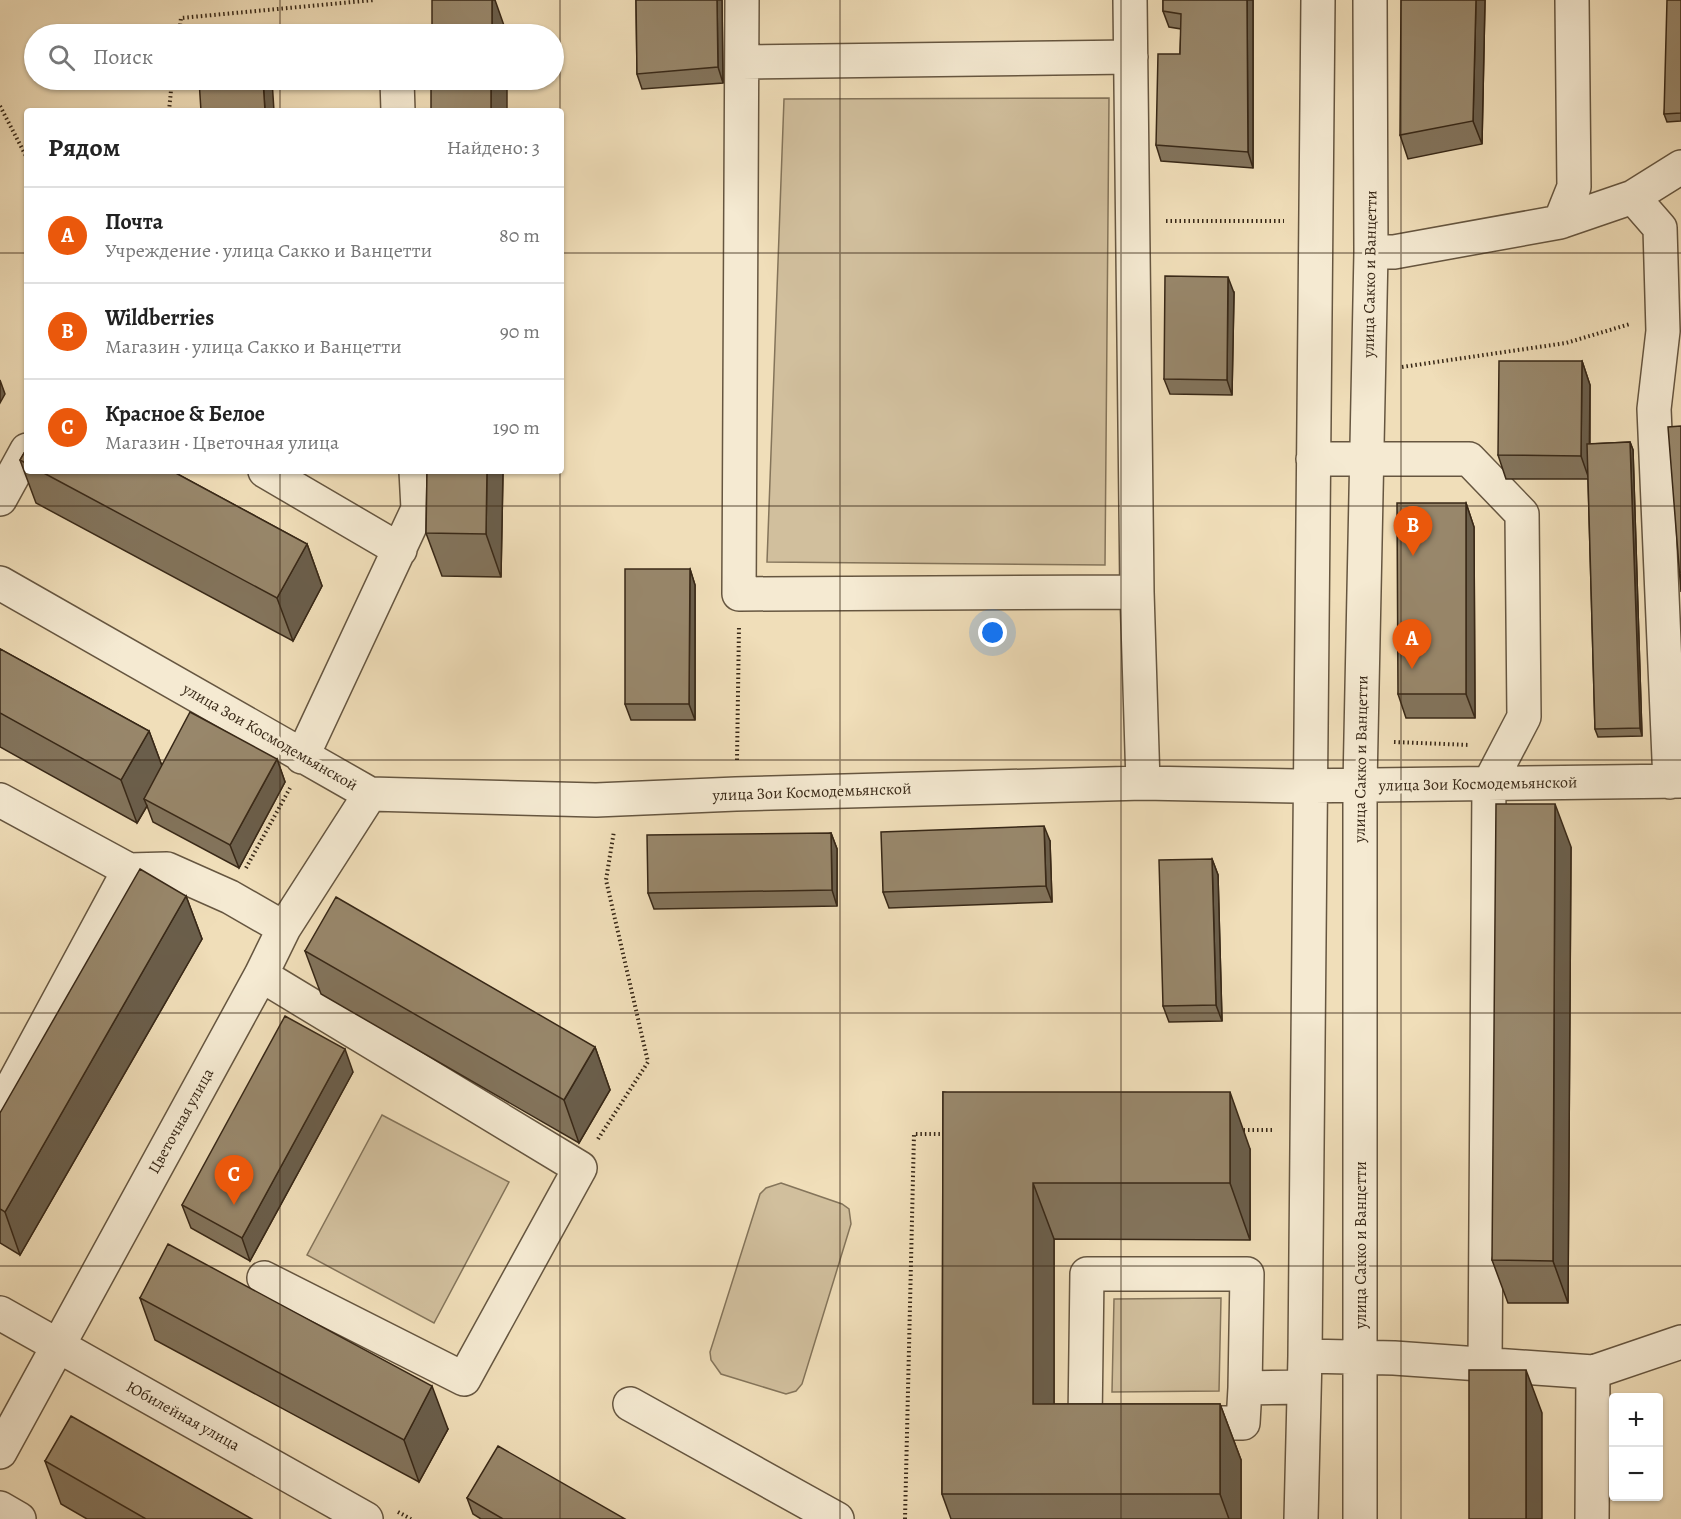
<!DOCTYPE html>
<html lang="ru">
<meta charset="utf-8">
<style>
:root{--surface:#fff;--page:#f2f2f2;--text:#222;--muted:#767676;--line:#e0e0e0;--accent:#ea580c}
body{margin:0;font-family:Alegreya,serif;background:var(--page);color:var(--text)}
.controls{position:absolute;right:18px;bottom:18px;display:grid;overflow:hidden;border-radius:6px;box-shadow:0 2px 4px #0004}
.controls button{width:54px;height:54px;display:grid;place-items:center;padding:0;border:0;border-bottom:2px solid var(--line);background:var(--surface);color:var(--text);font:30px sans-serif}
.you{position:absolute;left:993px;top:633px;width:21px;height:21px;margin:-15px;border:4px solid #fff;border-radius:50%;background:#1a73e8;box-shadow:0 0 0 9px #1a73e833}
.badge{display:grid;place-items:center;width:39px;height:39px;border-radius:50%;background:var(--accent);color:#fff;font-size:20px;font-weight:700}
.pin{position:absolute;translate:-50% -50px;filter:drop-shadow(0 2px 3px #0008)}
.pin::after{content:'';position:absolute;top:32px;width:21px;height:18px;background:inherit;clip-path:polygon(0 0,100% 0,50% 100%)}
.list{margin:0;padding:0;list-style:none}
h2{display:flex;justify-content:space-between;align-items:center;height:78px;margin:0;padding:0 24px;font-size:26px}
h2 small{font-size:20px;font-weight:400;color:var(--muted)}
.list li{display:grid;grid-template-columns:39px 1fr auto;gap:18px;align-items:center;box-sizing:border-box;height:96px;padding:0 24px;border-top:2px solid var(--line)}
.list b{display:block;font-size:22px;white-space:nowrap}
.list p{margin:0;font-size:20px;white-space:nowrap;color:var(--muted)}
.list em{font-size:20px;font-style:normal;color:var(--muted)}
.icon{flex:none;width:33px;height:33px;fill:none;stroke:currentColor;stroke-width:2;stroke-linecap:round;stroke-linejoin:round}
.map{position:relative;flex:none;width:1681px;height:1519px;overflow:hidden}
.search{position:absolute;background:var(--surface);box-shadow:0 2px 4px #0004;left:24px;top:24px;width:540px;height:66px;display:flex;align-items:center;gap:15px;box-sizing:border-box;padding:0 21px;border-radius:33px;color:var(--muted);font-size:22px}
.panel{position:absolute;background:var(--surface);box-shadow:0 2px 4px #0004;left:24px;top:108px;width:540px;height:366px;border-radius:6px}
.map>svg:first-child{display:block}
.green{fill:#d1bf9d;stroke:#84745a;stroke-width:1.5}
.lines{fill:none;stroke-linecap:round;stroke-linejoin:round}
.minor-casing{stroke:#665640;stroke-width:36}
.path{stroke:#382817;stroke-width:4;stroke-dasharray:1.5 3;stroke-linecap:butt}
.minor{stroke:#f5ead2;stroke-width:33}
.wall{fill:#83745c;stroke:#382817;stroke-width:1.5}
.shaded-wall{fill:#6a5e4b;stroke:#382817;stroke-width:1.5}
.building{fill:#98876b;stroke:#382817;stroke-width:1.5}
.grid{fill:none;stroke:#382817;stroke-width:1.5;stroke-opacity:0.55}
.labels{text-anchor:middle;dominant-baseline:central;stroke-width:6;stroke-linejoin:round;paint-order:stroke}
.street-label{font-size:16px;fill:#382817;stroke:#f5ead2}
</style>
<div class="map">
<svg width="1681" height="1519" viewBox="0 0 1681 1519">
<rect width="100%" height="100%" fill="#f0deb9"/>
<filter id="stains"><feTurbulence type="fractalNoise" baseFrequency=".00333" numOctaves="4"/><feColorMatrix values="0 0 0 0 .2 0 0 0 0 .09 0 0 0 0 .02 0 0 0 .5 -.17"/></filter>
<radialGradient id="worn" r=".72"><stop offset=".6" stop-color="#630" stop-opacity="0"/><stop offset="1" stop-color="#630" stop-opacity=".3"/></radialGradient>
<!-- green -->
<path class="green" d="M 1109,98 L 1105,565 L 767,562 L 784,99 Z
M 382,1115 L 509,1182 L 434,1323 L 307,1255 Z
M 781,1183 L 842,1204 L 849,1209 L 851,1224 L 802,1384 L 796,1391 L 786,1394 L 721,1374 L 711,1360 L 710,1352 L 760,1194 L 766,1188 Z
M 1221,1298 L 1219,1391 L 1112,1392 L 1114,1299 Z"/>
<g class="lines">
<!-- minor casing -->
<g class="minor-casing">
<path id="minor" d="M 742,0 L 739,594 L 1137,592
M 1130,0 L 1137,592 L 1143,783
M 742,62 L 1131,57
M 397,80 L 398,111
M 1633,197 L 1681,167
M 1560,222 L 1633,197 L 1660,228 L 1663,331 L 1654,409 L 1670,782
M 1371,252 L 1394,252 L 1560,222 L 1574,187 L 1572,0
M 1313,459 L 1469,459 L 1522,514 L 1524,717 L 1489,784 L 1485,1364
M 265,471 L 400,550
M 0,499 L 27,450
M 0,583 L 370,794 L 596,800 L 736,794 L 1143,783 L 1296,786 L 1681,781
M 302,757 L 418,509 L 416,471
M 0,800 L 129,870 L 0,1109
M 129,870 L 167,869 L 230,897 L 284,928
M 261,975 L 580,1168 L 464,1379 L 264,1278
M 0,1313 L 366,1519
M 1305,1356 L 1394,1358 L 1593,1372 L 1681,1342
M 630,1404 L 837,1519
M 1112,1423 L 1085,1422 L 1087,1274 L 1247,1274 L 1245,1388 L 1304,1387
M 1182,1423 L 1243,1423 L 1245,1388
M 0,1452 L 261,975 L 284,928 L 370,794
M 0,1508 L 19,1519
M 1301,1519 L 1305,1356 L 1318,0
M 1360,1519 L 1360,785 L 1371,252 L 1370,0
M 1592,1519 L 1593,1372"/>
</g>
<!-- path -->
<path class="path" d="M 179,34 L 181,18 L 374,0
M 0,106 L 27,158
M 169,111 L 172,80
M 1166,221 L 1284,221
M 1402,367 L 1566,343 L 1630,324
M 1394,742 L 1470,745
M 737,760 L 739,626
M 246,868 L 290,788
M 1239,1130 L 1274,1130
M 598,1139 L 648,1062 L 606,880 L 614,831
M 398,1512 L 411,1519
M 905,1519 L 914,1134 L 947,1134"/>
<!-- minor -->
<use href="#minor" class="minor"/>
</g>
<!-- wall -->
<path class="wall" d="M 636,0 L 722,0 L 723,83 L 642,89 L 637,74 Z
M 1163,0 L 1253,0 L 1253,168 L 1161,161 L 1156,145 L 1180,54 L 1181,29 L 1169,27 L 1163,11 Z
M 1485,0 L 1482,144 L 1408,159 L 1400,135 Z
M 1681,0 L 1681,121 L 1667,122 L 1664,114 Z
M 1234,293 L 1232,395 L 1170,394 L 1164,379 Z
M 1582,361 L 1590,385 L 1590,444 L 1630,442 L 1633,450 L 1642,736 L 1598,737 L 1595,729 L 1588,479 L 1506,479 L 1498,455 Z
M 27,448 L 27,471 L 172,471 L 307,544 L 322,586 L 293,641 L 36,503 L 20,460 Z
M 427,471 L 503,471 L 501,577 L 442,576 L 426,533 Z
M 1466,503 L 1474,527 L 1475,718 L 1406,718 L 1398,694 Z
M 690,569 L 695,585 L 695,720 L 631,720 L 625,704 Z
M 0,649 L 149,731 L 162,766 L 277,759 L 285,782 L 239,868 L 153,822 L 147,806 L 137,823 L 0,747 Z
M 831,833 L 837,849 L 837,906 L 654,909 L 648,893 Z
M 1050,841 L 1052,902 L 889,908 L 883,892 Z
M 1571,847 L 1568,1303 L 1508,1303 L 1492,1260 Z
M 1212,859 L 1218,875 L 1222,1021 L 1169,1022 L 1163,1006 Z
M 186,896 L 202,939 L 20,1255 L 0,1243 L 0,1113 Z
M 305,951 L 595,1047 L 610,1090 L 579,1143 L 321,994 Z
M 353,1072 L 250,1261 L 191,1228 L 182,1205 Z
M 943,1092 L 1250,1149 L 1250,1240 L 1054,1239 L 1054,1404 L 1220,1404 L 1241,1460 L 1241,1519 L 951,1519 L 942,1494 Z
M 140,1298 L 448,1429 L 419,1482 L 155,1340 Z
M 45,1461 L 252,1519 L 87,1519 L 61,1504 Z
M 467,1498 L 625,1519 L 481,1519 L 473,1514 Z"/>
<!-- shaded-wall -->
<path class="shaded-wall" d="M 492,0 L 495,0 L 507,34 L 492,34 Z
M 717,0 L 722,0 L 723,83 L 718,67 Z
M 1247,0 L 1253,0 L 1253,168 L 1248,152 Z
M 1476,0 L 1485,0 L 1482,144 L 1473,121 Z
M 263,80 L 272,80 L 274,111 L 265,111 Z
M 491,80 L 507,80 L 507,111 L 491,111 Z
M 1228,277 L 1234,293 L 1232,395 L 1227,380 Z
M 1582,361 L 1590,385 L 1589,479 L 1581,456 Z
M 0,380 L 5,394 L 0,403 Z
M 1630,442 L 1633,450 L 1642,736 L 1640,728 Z
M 487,471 L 503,471 L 501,577 L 486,534 Z
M 1466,503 L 1474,527 L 1475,718 L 1466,694 Z
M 307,544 L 322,586 L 293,641 L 277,598 Z
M 690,569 L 695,585 L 695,720 L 689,704 Z
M 149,731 L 165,774 L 144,799 L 147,806 L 137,823 L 121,780 Z
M 277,759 L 285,782 L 239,868 L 230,845 Z
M 1555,804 L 1571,847 L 1568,1303 L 1553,1261 Z
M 1044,826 L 1050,841 L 1052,902 L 1046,886 Z
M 831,833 L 837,849 L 837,906 L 832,890 Z
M 1212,859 L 1218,875 L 1222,1021 L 1216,1005 Z
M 186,896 L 202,939 L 20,1255 L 5,1212 Z
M 595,1047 L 610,1090 L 579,1143 L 564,1100 Z
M 345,1049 L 353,1072 L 250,1261 L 242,1238 Z
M 1230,1092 L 1250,1149 L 1250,1240 L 1230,1183 Z
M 1033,1183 L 1054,1239 L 1054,1460 L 1033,1404 Z
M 1526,1370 L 1542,1413 L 1542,1519 L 1526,1519 Z
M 432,1386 L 448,1429 L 419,1482 L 404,1440 Z
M 1220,1404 L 1241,1460 L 1241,1519 L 1229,1519 L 1220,1494 Z"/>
<!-- building -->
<path class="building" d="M 432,0 L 492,0 L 492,34 L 432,34 Z
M 636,0 L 717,0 L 718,67 L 637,74 Z
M 1163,0 L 1247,0 L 1248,152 L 1156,145 L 1158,54 L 1180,54 L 1181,14 L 1163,11 Z
M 1401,0 L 1476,0 L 1473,121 L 1400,135 Z
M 1667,0 L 1681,0 L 1681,113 L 1664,114 Z
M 259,28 L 260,34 L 196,34 L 196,32 Z
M 199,80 L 263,80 L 265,111 L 201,111 Z
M 431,80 L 491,80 L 491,111 L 431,111 Z
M 1165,276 L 1228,277 L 1227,380 L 1164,379 Z
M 1499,361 L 1582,361 L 1581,456 L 1498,455 Z
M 1681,426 L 1681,592 L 1668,427 Z
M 1630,442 L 1640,728 L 1595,729 L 1587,444 Z
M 27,448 L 27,464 L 20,460 Z
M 40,471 L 172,471 L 307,544 L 277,598 Z
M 427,471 L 487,471 L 486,534 L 426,533 Z
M 1397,503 L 1466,503 L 1466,694 L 1398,694 Z
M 625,569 L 690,569 L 689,704 L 625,704 Z
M 0,649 L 149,731 L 121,780 L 0,713 Z
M 190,712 L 277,759 L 230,845 L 144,799 Z
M 1496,804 L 1555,804 L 1553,1261 L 1492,1260 Z
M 1044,826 L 1046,886 L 883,892 L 881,832 Z
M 831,833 L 832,890 L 648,893 L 647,835 Z
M 1212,859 L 1216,1005 L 1163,1006 L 1159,860 Z
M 140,869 L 186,896 L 5,1212 L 0,1209 L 0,1113 Z
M 336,897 L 595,1047 L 564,1100 L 305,951 Z
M 285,1016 L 345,1049 L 242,1238 L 182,1205 Z
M 943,1092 L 1230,1092 L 1230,1183 L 1033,1183 L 1033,1404 L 1220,1404 L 1220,1494 L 942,1494 Z
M 168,1244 L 432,1386 L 404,1440 L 140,1298 Z
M 1469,1370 L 1526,1370 L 1526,1519 L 1469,1519 Z
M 71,1416 L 252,1519 L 146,1519 L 45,1461 Z
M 498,1446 L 625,1519 L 503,1519 L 467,1498 Z"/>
<!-- grid -->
<path class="grid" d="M 280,0 L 280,34M 560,0 L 560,111M 840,0 L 840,1519M 1121,0 L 1121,1519M 1401,0 L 1401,1519M 280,80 L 280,111M 0,253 L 27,253M 561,253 L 1681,253M 280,471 L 280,1519M 560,471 L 560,1519M 0,506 L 1681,506M 0,760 L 1681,760M 0,1013 L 1681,1013M 0,1266 L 1681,1266"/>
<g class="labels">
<!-- street labels -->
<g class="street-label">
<text transform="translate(1370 274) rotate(-89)">улица Сакко и Ванцетти</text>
<text transform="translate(270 737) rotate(30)">улица Зои Космодемьянской</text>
<text transform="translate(1361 759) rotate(-89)">улица Сакко и Ванцетти</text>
<text transform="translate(1478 784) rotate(-1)">улица Зои Космодемьянской</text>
<text transform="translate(812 792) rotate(-2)">улица Зои Космодемьянской</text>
<text transform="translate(181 1121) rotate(-61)">Цветочная улица</text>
<text transform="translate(1361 1245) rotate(-90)">улица Сакко и Ванцетти</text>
<text transform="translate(183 1416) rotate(29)">Юбилейная улица</text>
</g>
</g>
<rect width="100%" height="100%" filter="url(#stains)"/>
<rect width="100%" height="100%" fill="url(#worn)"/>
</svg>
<div class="controls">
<button>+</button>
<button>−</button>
</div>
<div class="you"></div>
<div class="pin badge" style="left:1412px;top:669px">A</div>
<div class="pin badge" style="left:1413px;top:556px">B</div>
<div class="pin badge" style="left:234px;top:1205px">C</div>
<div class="search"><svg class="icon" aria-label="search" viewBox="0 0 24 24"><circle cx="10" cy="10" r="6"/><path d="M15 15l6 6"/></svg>Поиск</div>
<section class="panel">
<h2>Рядом<small>Найдено: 3</small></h2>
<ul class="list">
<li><span class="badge">A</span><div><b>Почта</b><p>Учреждение · улица Сакко и Ванцетти</p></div><em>80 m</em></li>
<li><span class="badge">B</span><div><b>Wildberries</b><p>Магазин · улица Сакко и Ванцетти</p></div><em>90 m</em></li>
<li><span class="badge">C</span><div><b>Красное &amp; Белое</b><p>Магазин · Цветочная улица</p></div><em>190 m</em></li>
</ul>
</section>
</div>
